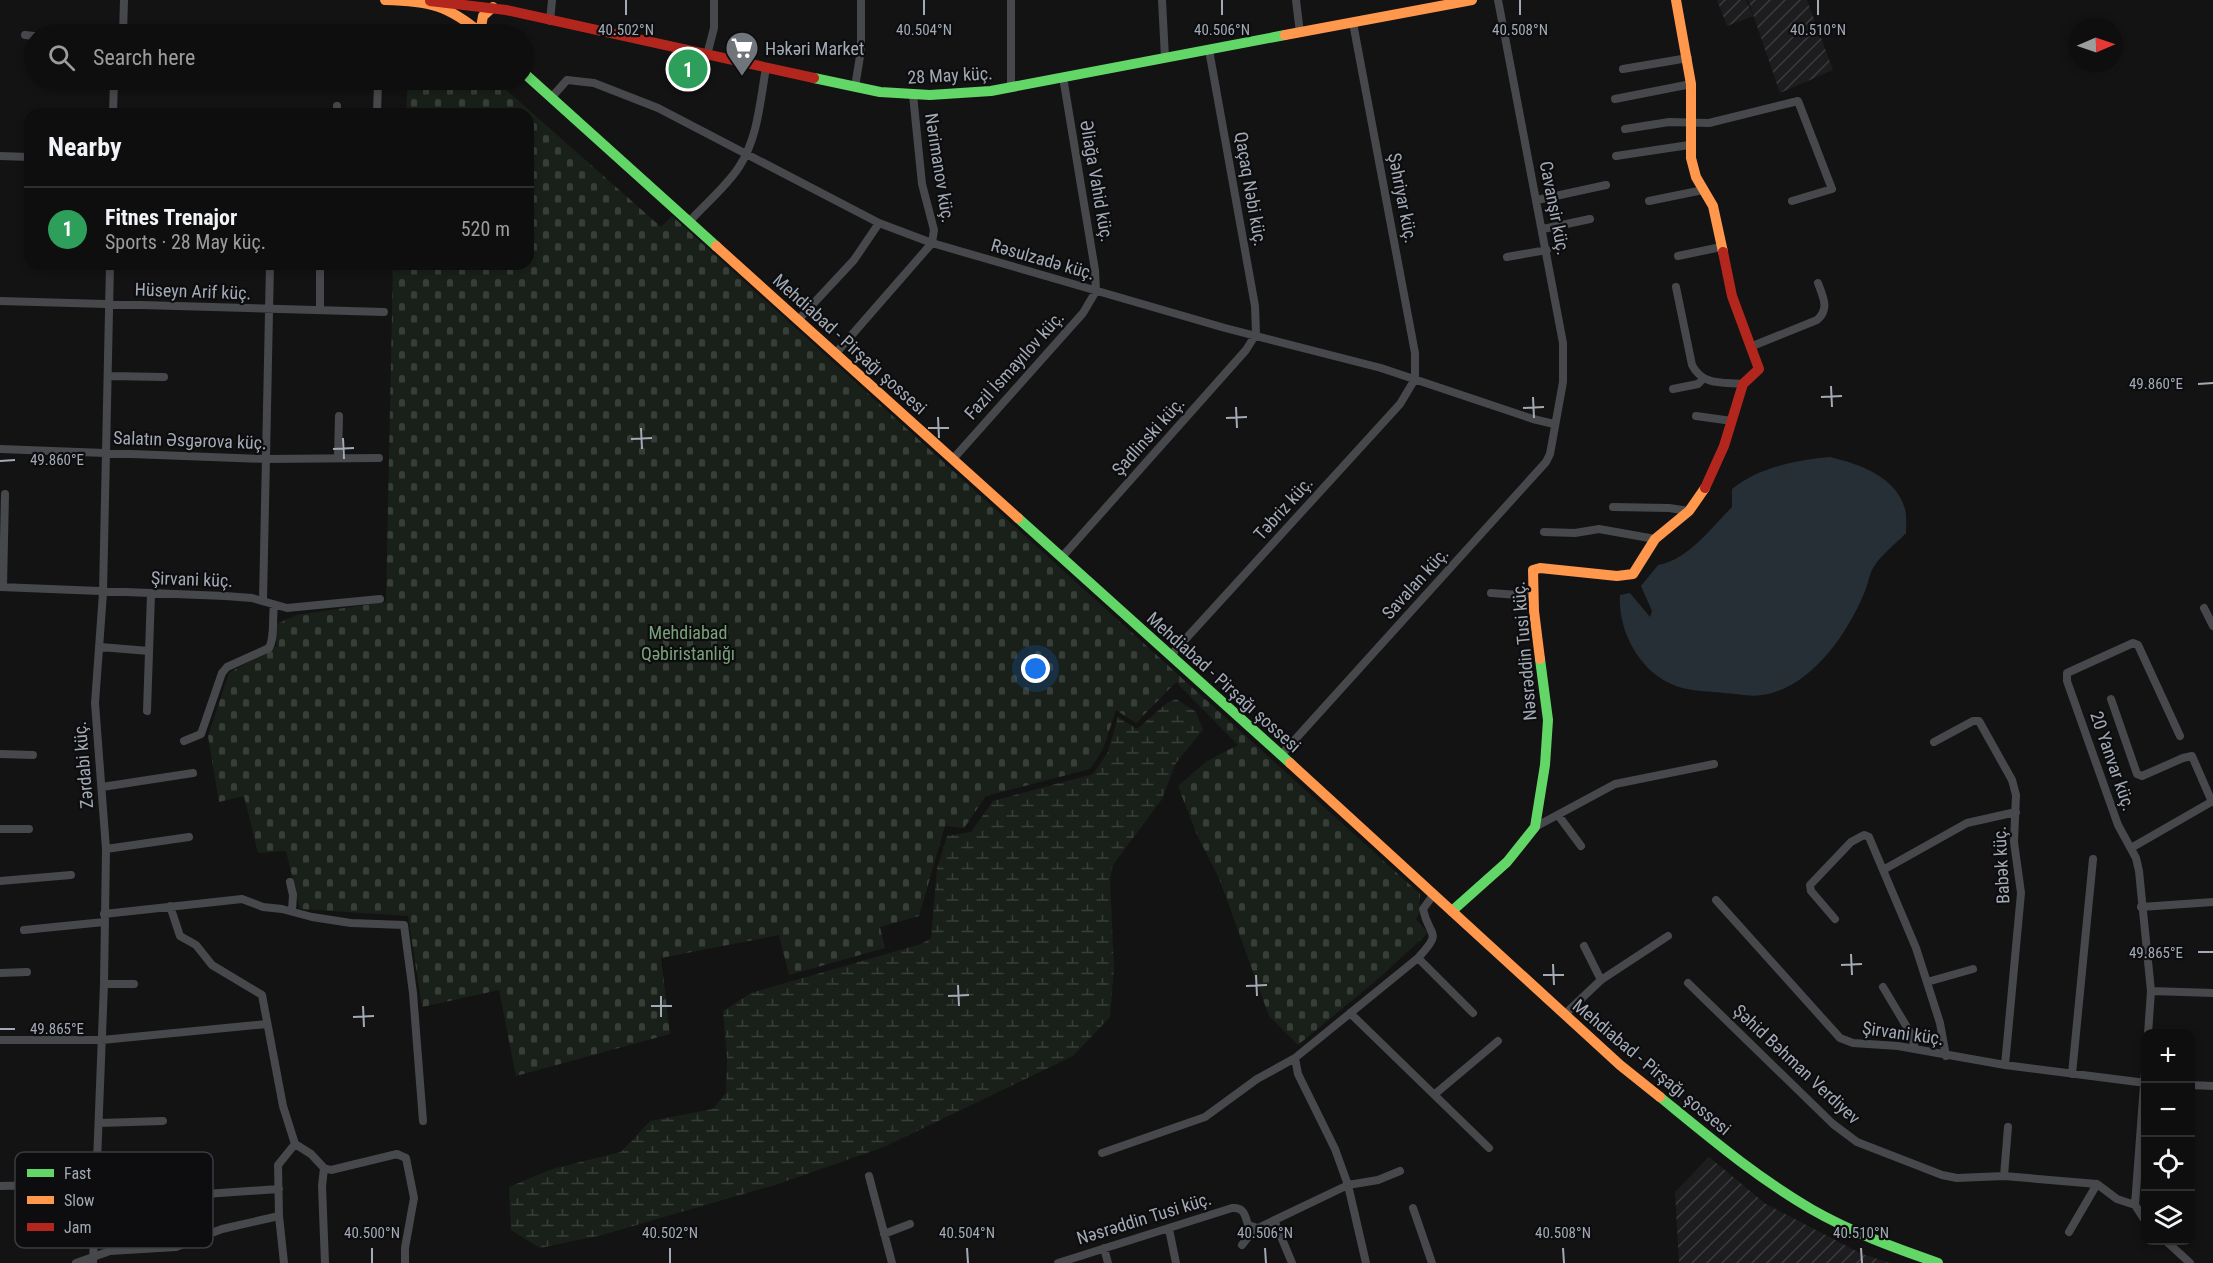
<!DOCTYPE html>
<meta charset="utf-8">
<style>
:root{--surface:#0e0e0e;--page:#171717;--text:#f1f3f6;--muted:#9b9c9e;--line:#2e2e2e;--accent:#ea580c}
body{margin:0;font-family:"Roboto Condensed",sans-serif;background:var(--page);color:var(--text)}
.controls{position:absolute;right:18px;bottom:18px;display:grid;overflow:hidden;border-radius:12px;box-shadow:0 3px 9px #0003}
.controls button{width:54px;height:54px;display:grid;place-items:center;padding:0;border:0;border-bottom:2px solid var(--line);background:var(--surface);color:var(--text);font:30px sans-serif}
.compass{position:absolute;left:2069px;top:18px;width:54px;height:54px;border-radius:50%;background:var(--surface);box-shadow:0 3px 9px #0003;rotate:88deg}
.you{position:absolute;left:1036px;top:669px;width:21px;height:21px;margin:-15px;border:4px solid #fff;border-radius:50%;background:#1a73e8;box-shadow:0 0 0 9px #1a73e833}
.badge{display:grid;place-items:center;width:39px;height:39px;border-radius:50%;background:var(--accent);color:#fff;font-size:20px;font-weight:700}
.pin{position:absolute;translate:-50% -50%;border:3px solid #fff;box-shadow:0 2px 6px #0006}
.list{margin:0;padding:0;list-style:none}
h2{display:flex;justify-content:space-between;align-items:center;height:78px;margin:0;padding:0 24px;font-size:26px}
h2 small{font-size:20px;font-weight:400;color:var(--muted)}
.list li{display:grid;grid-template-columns:39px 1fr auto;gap:18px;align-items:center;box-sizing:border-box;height:84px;padding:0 24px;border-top:2px solid var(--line)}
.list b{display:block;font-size:22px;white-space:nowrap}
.list p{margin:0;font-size:20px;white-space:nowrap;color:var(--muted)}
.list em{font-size:20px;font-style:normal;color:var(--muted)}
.icon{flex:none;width:33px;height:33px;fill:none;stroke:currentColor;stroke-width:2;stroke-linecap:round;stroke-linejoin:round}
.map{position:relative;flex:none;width:2213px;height:1263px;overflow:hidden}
.search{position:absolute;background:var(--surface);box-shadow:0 3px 9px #0003;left:24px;top:24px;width:510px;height:66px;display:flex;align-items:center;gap:15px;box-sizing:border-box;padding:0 21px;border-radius:33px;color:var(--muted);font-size:22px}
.panel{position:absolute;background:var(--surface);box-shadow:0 3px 9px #0003;left:24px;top:108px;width:510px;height:162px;border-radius:18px}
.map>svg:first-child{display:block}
.industrial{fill:url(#industrial-furrows)}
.wetland{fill:url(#wetland-marsh)}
.cemetery{fill:url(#cemetery-stones)}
.water{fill:#252f35}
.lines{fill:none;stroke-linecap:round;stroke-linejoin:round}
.street{stroke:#47484c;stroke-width:8}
.fast{stroke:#63d668;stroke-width:10}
.slow{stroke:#ff974d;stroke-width:10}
.jam{stroke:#b3261e;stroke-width:10}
.ticks{fill:none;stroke:#a2aab5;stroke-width:2}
.labels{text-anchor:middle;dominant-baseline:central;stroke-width:4.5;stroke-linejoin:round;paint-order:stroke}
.poi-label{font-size:18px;fill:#a2aab5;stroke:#0d0d0f;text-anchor:start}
.street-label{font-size:18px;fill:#a2aab5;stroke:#0d0d0f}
.park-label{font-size:18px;fill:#79a278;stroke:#0d0d0f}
.key{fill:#0d0d0f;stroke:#3a3c41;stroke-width:1.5}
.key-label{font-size:16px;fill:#a2aab5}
.ticks-label{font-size:15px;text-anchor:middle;fill:#a2aab5;stroke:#0d0d0f;stroke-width:4.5;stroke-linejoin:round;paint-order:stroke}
</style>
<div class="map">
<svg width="2213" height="1263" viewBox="0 0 2213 1263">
<defs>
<pattern id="industrial-furrows" width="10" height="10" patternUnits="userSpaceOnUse" patternTransform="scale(1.5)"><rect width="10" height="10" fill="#1d1d1f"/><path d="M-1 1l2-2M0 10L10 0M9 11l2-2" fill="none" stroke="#3b3b3d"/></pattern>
<pattern id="wetland-marsh" width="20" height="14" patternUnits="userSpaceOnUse" patternTransform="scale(1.5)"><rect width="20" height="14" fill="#192019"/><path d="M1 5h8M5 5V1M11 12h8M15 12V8" fill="none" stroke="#373e38"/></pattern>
<pattern id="cemetery-stones" width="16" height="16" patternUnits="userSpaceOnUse" patternTransform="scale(1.5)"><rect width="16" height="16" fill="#192019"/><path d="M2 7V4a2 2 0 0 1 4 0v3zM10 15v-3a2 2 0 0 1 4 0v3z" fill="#373e38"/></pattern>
</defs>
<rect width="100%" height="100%" fill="#131313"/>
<!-- industrial -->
<path class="industrial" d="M 1717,0 L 1746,0 L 1753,16 L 1727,26 Z
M 1748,0 L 1807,0 L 1833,70 L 1780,93 Z
M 1709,1157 L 1766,1204 L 1862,1254 L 1890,1263 L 1679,1263 L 1675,1192 Z"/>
<!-- wetland -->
<path class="wetland" d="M 1176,699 L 1196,712 L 1203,730 L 1176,763 L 1162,799 L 1113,865 L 1110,880 L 1114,969 L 1110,1017 L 1073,1056 L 884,1147 L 778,1184 L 602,1235 L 540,1248 L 511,1230 L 509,1187 L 552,1169 L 621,1152 L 650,1121 L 713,1109 L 726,1093 L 727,1059 L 723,1011 L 751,993 L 921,944 L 931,938 L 937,869 L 947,836 L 971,832 L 993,801 L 1093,774 L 1108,752 L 1118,717 L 1137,729 L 1167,703 Z"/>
<!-- cemetery -->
<path class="cemetery" d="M 408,80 L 495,80 L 661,227 L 672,216 L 1420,894 L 1419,914 L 1416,919 L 1428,933 L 1378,979 L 1298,1045 L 1269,1016 L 1219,878 L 1197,835 L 1178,786 L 1207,761 L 1238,745 L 1176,682 L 1136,723 L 1116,710 L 1103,749 L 1090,769 L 986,796 L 964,828 L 945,826 L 919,916 L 880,927 L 885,948 L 789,975 L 779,935 L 661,958 L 670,1034 L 516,1076 L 499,990 L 422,1007 L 408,916 L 300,909 L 286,851 L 258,853 L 244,796 L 219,802 L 208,736 L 229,673 L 277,646 L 275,625 L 296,615 L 386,602 L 393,264 L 528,264 L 528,114 L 406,114 Z"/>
<!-- water -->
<path class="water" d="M 1830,457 C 1859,464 1896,476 1905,509 C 1907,517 1906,526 1906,533 C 1896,544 1878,557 1872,570 C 1868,579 1867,588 1863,596 C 1845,637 1810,688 1762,695 C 1750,697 1738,694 1725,693 C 1705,691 1686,692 1667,682 C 1637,666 1618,629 1620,595 L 1630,593 L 1650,617 L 1652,611 L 1641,586 L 1658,565 C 1688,560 1711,528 1732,507 L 1732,489 C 1759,467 1796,460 1830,457 Z"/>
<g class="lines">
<!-- street -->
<path class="street" d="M 1162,0 L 1165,58
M 1296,0 L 1300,33
M 550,21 L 552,0
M 123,34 L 124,0
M 25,35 L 34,36
M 707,55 L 714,28 L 714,0
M 1623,69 L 1688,58
M 855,87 L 861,50 L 861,0
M 1011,87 L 1011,0
M 551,98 L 567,80 L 594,83 L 658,108 L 879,223 L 932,243 L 1225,328 L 1381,368 L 1533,419 L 1554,424
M 1615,99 L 1691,84
M 113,114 L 114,80
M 337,114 L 337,106
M 377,114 L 378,82
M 1625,129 L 1669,122 L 1709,123 L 1798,101 L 1832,189 L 1792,201
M 0,156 L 30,157
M 1616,156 L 1689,145
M 1537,200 L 1606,185
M 1649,201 L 1703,190
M 689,222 C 705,204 726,187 739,167 C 758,138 760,101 766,68
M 1543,229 L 1590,219
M 1678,256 L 1721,247
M 1507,257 L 1547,250
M 320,264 L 320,310
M 1676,287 L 1692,365 C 1703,386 1722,382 1743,384
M 0,301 L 384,312
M 799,319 L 854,260 L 879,223
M 1750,347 L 1817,320 C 1830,309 1823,297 1818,283
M 836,353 L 932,243 L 934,230 L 922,184 L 913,95
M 108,376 L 164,377
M 1673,389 L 1698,384 L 1702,380
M 1696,416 L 1732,421
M 0,449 L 265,459 L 379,458
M 338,458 L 339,416
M 953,459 L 1083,313 L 1096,291 L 1095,270 L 1063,77
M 1613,507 L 1669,508 L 1689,511
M 1544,532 L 1575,533 L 1599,529 L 1655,539
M 1062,557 L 1246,350 L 1256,334 L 1255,306 L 1209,50
M 0,587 L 225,596 L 252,598 L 287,608 L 380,599
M 3,587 L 5,494
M 1491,593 L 1533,596
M 263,601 L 270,264
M 2204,608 L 2213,626
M 100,647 L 149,651
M 1171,655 L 1400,404 L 1415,379 L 1415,353 L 1353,23
M 2111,699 L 2137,774 L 2142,776 L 2183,758 L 2192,756 L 2212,802
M 147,711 L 151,594
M 184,741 L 201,734 L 222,673 L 227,667 L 269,648 C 275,638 272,618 274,606
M 1934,742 L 1973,721 L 1979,721 L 2012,780 L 2016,795 L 2014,842 L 2021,893 L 2005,1065
M 0,754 L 33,755
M 1281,755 L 1546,462 L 1550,454 L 1563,382 L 1563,343 L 1498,0
M 102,787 L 193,773
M 1558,815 L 1581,846
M 1535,827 L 1615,784 L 1714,764
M 0,829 L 29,829
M 2131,848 L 2213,801
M 106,849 L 189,837
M 1883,870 L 1967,823 L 2016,812
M 0,881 L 71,875
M 290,882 L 293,895 L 292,911
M 1716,900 L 1840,1038 L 1853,1043 L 1898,1046 L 2005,1065 L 2146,1083
M 170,906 L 180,936 L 196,945 L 212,965 L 262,995 L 283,1106 L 295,1144 L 311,1154 L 324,1168 L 331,1170 L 397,1154 L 406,1158 L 414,1198 L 405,1248 L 405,1263
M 2141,907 L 2213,902
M 104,914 L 242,899 L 263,907 L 282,909 L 312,917 L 351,923 L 404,925 L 413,993 L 423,1121
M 1835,919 L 1811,891 L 1810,885 L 1851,842 L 1864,835 L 1869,837 L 1916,948 L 1940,1023 L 1946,1056
M 24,930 L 104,922
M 1584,946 L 1601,980
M 1418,958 L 1473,1013
M 0,973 L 27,972
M 1927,982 L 1973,969
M 1688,983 L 1833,1124 L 1857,1142 L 1942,1175 L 1957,1178 L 2004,1176 L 2097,1184 L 2117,1199 L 2135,1205
M 104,984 L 134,984
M 1883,987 L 1911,1034 L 1915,1048
M 2151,991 L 2213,993
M 1350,1013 L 1489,1148
M 1564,1015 L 1601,980 L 1668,936
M 2148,1034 L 2151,991 L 2139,871 L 2136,858 L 2118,825 L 2067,681 L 2067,673 L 2133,643 L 2138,645 L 2180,736
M 0,1040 L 102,1040 L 267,1024
M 2146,1058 L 2135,1205 L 2146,1222
M 2072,1074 L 2093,859
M 2190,1085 L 2213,1086
M 1435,1094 L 1498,1041
M 99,1123 L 163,1121
M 1102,1153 L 1205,1117 L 1257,1079 L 1295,1058
M 324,1168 L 322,1186 L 325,1263
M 869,1176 L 892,1263
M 2004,1176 L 2008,1127
M 0,1186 L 96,1184
M 96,1198 L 132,1199 L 279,1189
M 1413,1208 L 1432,1263
M 1275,1222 L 1292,1263
M 1169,1229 L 1176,1263
M 2069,1232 L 2097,1184
M 884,1234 L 910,1224
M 2165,1240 L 2190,1263
M 1242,1245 L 1254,1229
M 1104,1248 L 1108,1263
M 76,1263 L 110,1251 L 176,1247 L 222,1229 L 279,1216
M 93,1263 L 104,984 L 106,849 L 95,703 L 103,593 L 110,264
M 284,1263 L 279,1216 L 278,1165 L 295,1144
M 1058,1263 L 1232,1208 C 1244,1207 1245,1215 1248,1225 L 1258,1228 L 1348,1185 L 1335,1149 L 1298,1074 L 1295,1058 L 1418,958 C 1444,930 1429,938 1423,909 L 1434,894
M 1366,1263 L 1348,1185 L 1378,1180 L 1400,1171"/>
<!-- fast -->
<path class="fast" d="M 524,73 L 716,246
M 814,78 L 880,92 L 930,95 L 991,91 L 1285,35
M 1018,518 L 1290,763
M 1452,911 L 1507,862 L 1535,827 L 1545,765 L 1548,720 L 1540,659
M 1660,1097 C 1709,1137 1756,1177 1811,1209 C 1851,1232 1895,1248 1938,1263"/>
<!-- slow -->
<path class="slow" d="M 385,0 C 429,1 448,5 482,34
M 1676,0 L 1691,84 L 1691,158 L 1696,177 L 1713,206 L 1723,252
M 480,33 L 483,16 L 493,7
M 1285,35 L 1472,0
M 716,246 L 1018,518
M 1540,659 L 1534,611 L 1533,570 L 1540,568 L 1617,576 L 1633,574 L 1655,539 L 1689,511 L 1705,488
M 1290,763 L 1620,1065 L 1660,1097"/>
<!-- jam -->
<path class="jam" d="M 430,1 L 506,10 L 814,78
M 1705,488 L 1724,446 L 1743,384 L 1759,369 L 1732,296 L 1723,252"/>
</g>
<!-- ticks -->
<path class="ticks" d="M 626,0 L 626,15M 924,0 L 924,15M 1222,0 L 1222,15M 1520,0 L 1520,15M 1818,0 L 1818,15M 2198,384 L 2213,383M 1831,386 L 1832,407M 1533,397 L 1534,418M 1821,397 L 1842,396M 1236,407 L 1237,428M 1523,408 L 1544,407M 938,417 L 939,438M 1226,418 L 1247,417M 641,428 L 642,449M 928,428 L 949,428M 343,438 L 344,459M 631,439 L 652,438M 333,449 L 354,448M 0,461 L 15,460M 2198,952 L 2213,952M 1851,954 L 1852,975M 1553,964 L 1554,985M 1841,965 L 1862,964M 1256,975 L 1257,996M 1543,975 L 1564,975M 958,985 L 959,1006M 1246,986 L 1267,985M 661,996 L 661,1017M 948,996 L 969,995M 363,1006 L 364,1027M 651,1006 L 672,1006M 353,1017 L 374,1016M 0,1029 L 15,1029M 372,1248 L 372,1263M 670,1248 L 670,1263M 967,1248 L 968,1263M 1265,1248 L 1266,1263M 1563,1248 L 1564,1263M 1861,1248 L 1862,1263"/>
<!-- icons -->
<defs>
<g id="supermarket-pin" transform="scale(1.725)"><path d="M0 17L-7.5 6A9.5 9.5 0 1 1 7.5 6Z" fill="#70757c" stroke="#0d0d0f"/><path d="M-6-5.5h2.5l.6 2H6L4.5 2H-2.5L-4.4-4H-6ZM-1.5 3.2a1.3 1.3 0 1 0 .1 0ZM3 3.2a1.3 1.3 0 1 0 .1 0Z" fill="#fff"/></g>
</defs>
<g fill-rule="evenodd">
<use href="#supermarket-pin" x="742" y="48"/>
</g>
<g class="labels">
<!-- poi labels -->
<g class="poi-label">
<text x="765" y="48">Həkəri Market</text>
</g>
<!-- street labels -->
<g class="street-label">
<text transform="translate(950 75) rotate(-3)">28 May küç.</text>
<text transform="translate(940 168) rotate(81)">Nərimanov küç.</text>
<text transform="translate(1097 181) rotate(80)">Əliağa Vahid küç.</text>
<text transform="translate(1251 189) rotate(80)">Qaçaq Nəbi küç.</text>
<text transform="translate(1403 198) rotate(79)">Şəhriyar küç.</text>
<text transform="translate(1555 208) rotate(79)">Cavanşir küç.</text>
<text transform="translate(1043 259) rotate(16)">Rəsulzadə küç.</text>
<text transform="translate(193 291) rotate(2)">Hüseyn Arif küç.</text>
<text transform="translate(850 344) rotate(42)">Mehdiabad - Pirşağı şossesi</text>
<text transform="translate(1014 365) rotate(-48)">Fazil İsmayılov küç.</text>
<text transform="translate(1148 436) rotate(-48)">Şadlinski küç.</text>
<text transform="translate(190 440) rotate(2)">Salatın Əsgərova küç.</text>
<text transform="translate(1283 508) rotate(-48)">Təbriz küç.</text>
<text transform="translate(192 579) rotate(2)">Şirvani küç.</text>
<text transform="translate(1415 583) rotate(-48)">Savalan küç.</text>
<text transform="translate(1524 651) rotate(-95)">Nəsrəddin Tusi küç.</text>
<text transform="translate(1224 682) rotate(42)">Mehdiabad - Pirşağı şossesi</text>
<text transform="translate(2113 761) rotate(71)">20 Yanvar küç.</text>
<text transform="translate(83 765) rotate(-95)">Zərdabi küç.</text>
<text transform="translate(2001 865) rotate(-93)">Babək küç.</text>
<text transform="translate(1903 1033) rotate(8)">Şirvani küç.</text>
<text transform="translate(1797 1064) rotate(43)">Şəhid Bəhman Verdiyev</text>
<text transform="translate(1652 1067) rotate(40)">Mehdiabad - Pirşağı şossesi</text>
<text transform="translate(1144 1218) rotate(-17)">Nəsrəddin Tusi küç.</text>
</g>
<!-- park labels -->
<g class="park-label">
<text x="688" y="632">Mehdiabad<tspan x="688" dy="21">Qəbiristanlığı</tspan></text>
</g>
</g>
<!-- legend -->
<rect x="15" y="1152" width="198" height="96" rx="9" class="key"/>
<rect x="27" y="1169" width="27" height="8" fill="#63d668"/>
<rect x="27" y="1196" width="27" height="8" fill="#ff974d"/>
<rect x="27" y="1223" width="27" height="8" fill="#b3261e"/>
<g class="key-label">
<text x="64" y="1179">Fast</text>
<text x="64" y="1206">Slow</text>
<text x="64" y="1233">Jam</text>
</g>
<g class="ticks-label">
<text x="626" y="35">40.502°N</text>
<text x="924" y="35">40.504°N</text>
<text x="1222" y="35">40.506°N</text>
<text x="1520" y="35">40.508°N</text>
<text x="1818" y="35">40.510°N</text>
<text x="2156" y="389">49.860°E</text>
<text x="57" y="465">49.860°E</text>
<text x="2156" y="958">49.865°E</text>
<text x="57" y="1034">49.865°E</text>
<text x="372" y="1238">40.500°N</text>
<text x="670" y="1238">40.502°N</text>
<text x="967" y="1238">40.504°N</text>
<text x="1265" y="1238">40.506°N</text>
<text x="1563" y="1238">40.508°N</text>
<text x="1861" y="1238">40.510°N</text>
</g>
</svg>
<div class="controls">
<button>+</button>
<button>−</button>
<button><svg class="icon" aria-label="locate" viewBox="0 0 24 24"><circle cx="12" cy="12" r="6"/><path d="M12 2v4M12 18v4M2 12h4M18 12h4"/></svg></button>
<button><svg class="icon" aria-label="layers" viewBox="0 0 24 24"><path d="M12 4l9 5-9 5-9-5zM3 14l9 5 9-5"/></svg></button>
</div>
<svg class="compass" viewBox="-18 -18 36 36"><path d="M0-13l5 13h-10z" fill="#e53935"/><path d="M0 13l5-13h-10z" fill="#9b9c9e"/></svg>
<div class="you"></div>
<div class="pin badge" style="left:688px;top:69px;background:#2e9e5b">1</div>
<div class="search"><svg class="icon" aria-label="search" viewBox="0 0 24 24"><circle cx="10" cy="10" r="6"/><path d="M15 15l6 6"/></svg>Search here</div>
<section class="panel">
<h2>Nearby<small></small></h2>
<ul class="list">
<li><span class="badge" style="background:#2e9e5b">1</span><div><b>Fitnes Trenajor</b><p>Sports · 28 May küç.</p></div><em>520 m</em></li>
</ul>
</section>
</div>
